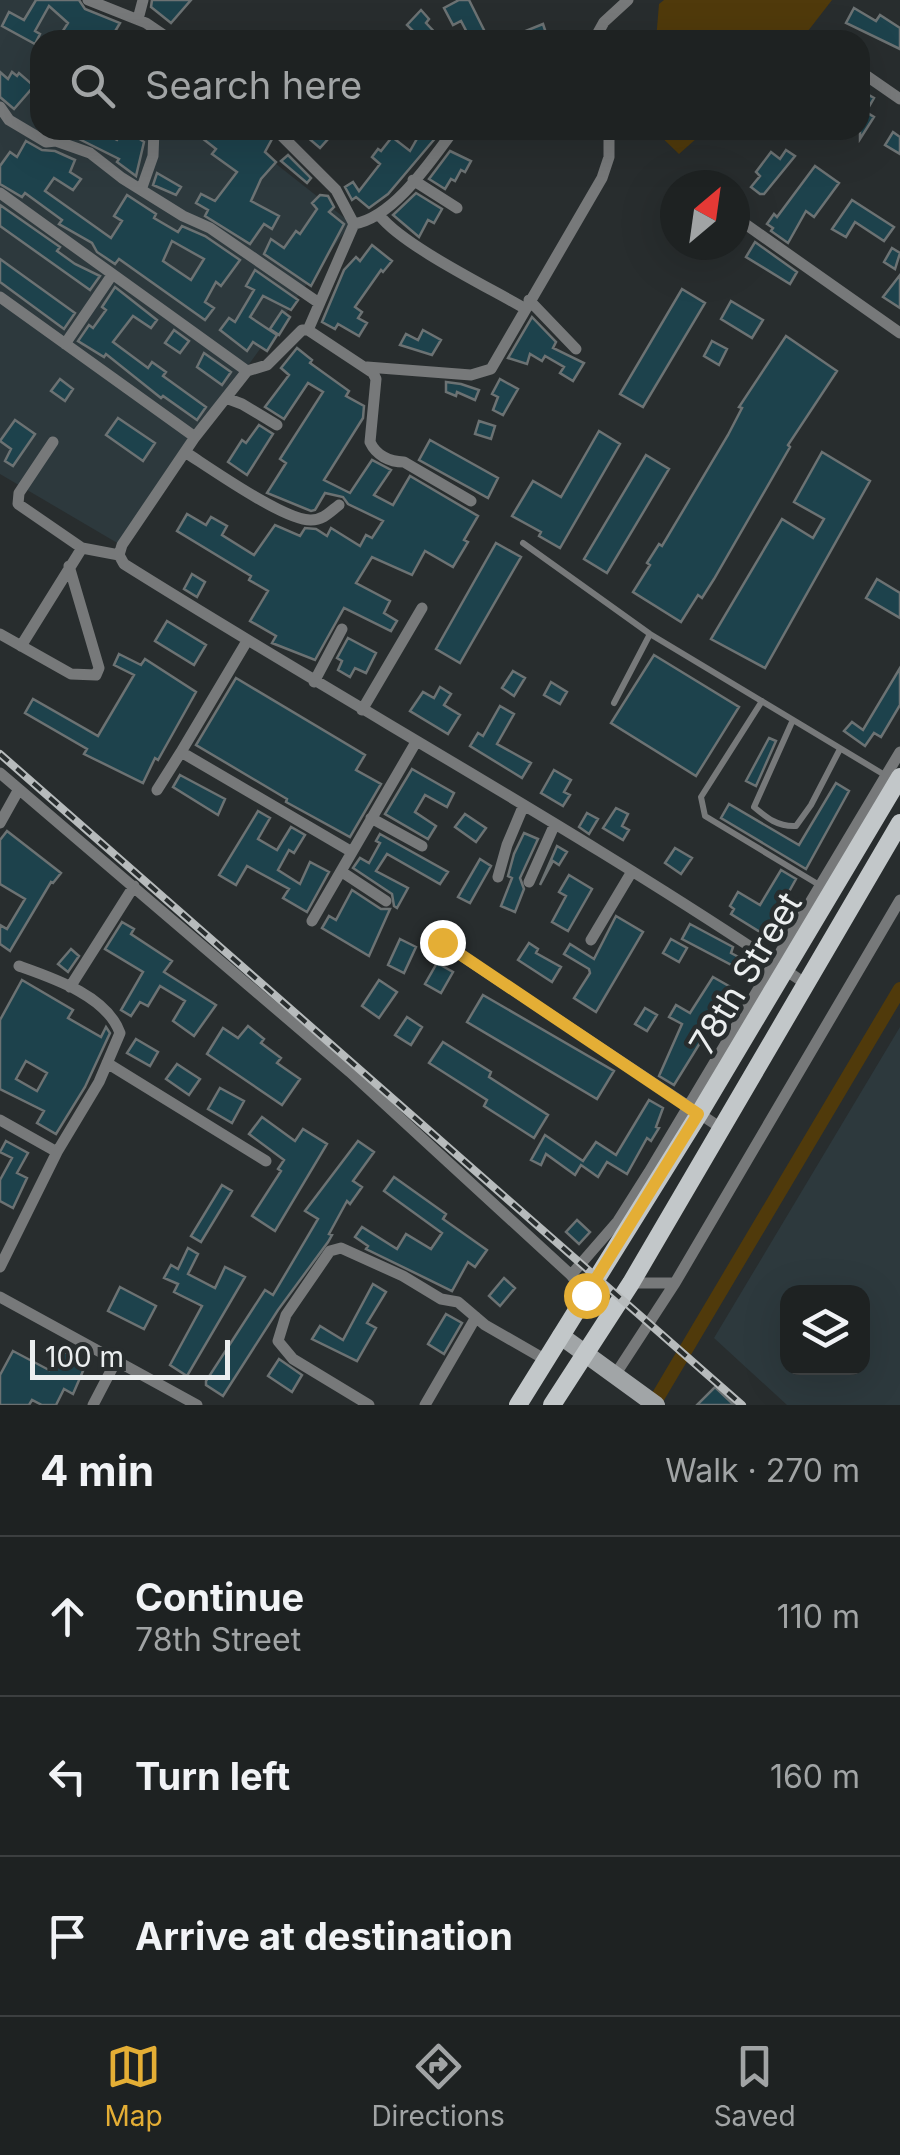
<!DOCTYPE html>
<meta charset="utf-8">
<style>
:root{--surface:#1e2222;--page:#262a2a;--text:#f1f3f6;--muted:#a1a4a5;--line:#3c3f40;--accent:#e4ae35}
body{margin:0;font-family:Inter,sans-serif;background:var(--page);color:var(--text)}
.controls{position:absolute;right:30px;bottom:30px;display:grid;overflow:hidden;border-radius:20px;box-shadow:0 10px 40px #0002}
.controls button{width:90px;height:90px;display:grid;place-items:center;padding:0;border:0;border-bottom:2px solid var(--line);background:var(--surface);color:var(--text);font:50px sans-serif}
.compass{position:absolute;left:660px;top:170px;width:90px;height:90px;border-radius:50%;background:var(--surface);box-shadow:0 10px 40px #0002;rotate:29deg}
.scale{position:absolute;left:30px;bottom:25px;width:200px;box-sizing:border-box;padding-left:10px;border:5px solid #ebeeef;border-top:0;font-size:28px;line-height:35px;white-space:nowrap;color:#ebeeef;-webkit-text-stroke:8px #282d2e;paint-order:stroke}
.stop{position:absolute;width:30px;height:30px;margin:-22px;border:8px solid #e4ae35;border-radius:50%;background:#fff}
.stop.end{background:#e4ae35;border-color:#fff;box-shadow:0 2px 10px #0008}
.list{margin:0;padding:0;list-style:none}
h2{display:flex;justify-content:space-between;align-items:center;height:130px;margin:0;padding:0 40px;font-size:42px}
h2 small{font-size:32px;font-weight:400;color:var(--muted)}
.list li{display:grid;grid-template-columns:65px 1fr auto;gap:30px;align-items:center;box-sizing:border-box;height:160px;padding:0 40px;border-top:2px solid var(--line)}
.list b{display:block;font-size:38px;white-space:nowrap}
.list p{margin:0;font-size:32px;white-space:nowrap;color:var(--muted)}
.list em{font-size:32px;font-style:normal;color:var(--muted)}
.icon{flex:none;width:55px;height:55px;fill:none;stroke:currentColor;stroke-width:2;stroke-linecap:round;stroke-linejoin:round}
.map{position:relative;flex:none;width:900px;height:1405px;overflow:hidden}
.search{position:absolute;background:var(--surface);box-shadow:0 10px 40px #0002;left:30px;right:30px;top:30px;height:110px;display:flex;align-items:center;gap:25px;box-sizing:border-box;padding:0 35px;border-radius:30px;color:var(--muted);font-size:38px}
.sheet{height:610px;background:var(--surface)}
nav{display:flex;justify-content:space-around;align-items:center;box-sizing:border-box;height:140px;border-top:2px solid var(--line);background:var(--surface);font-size:28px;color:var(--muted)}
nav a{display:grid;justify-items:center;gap:5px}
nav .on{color:var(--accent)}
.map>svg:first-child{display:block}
.built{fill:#2d393d;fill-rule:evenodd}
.water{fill:#503a0b}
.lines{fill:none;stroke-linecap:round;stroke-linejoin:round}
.canal{stroke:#503a0b;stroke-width:14}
.building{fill:#1d424c;stroke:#6c7273;stroke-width:2.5;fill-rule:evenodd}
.lane{stroke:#77797a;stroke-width:6}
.street{stroke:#77797a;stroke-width:11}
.secondary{stroke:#a1a5a7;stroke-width:18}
.primary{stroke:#c2c7c9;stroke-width:18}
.rail-casing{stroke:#b7bbbc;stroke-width:8}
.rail{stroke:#282d2e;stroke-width:4;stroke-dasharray:11;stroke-linecap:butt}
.route{stroke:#e4ae35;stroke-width:12}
.labels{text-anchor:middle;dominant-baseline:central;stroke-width:9;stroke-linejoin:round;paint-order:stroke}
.street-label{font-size:35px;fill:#ebeeef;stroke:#282d2e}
</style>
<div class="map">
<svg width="900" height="1405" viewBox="0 0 900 1405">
<rect width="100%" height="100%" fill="#282d2e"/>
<!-- built -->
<path class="built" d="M 0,0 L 68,0 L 119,40 L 40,40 L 40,130 L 233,130 L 351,223 L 119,544 L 0,474 Z
M 900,1027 L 900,1405 L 787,1405 L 714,1338 ZM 788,1292 L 862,1292 L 862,1368 L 788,1368 Z"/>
<!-- water -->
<path class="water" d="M 664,0 L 832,0 L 801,40 L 656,40 L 659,4 Z
M 654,130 L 706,130 L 679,154 Z"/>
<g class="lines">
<!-- canal -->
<path class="canal" d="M 653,1405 L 900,989"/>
</g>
<!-- building -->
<path class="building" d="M 36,0 L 79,0 L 85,9 L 120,23 L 110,40 L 57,40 L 68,23 L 49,6 L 35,31 L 40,34 L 35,44 L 2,26 L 9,12 L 24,20 Z
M 152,0 L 191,0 L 171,23 L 151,7 Z
M 459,0 L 469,0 L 489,40 L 471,40 L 461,21 L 453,25 L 444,8 Z
M 854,8 L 876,21 L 880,15 L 900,28 L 900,49 L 846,23 Z
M 421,10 L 429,19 L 426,23 L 442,40 L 422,40 L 407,25 Z
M 543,24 L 547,36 L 535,40 L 503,40 Z
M 0,72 L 8,79 L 12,72 L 17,76 L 19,73 L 34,86 L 14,109 L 0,97 Z
M 860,90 L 874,98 L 866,112 L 874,117 L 860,139 Z
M 61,130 L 98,130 L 117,140 L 124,130 L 127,130 L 144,142 L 136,176 L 117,162 L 119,159 Z
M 208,130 L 267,130 L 272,139 L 265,152 L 276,162 L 261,179 L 251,201 L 279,216 L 272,229 L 264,224 L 250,244 L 205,216 L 208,210 L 196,203 L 201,194 L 215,201 L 237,172 L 212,154 L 216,149 L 202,138 Z
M 299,130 L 318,130 L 328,139 L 320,148 Z
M 422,130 L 438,135 L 388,194 L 369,208 L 356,197 L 352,200 L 345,187 L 353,182 L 359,191 L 380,164 L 372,157 L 378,149 L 381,151 L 392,137 L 410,151 Z
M 893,132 L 900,137 L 900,154 L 885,145 Z
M 26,141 L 42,150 L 55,151 L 75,160 L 70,172 L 81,179 L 73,190 L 54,178 L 45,191 L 111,238 L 122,221 L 114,216 L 127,195 L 156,214 L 154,218 L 178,232 L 182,226 L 205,236 L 240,260 L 221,286 L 216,282 L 205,302 L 214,308 L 205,320 L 119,259 L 115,264 L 97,252 L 92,243 L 59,224 L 62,220 L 25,193 L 22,197 L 0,184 L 0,166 L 10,152 L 17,157 ZM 172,241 L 204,259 L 191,280 L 163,261 Z
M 786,150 L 795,156 L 764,194 L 760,194 L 751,187 L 760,176 L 756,172 L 771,152 L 780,159 Z
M 450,151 L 471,161 L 465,172 L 461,170 L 455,181 L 451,179 L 445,189 L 429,179 Z
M 288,155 L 311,178 L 307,183 L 281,161 Z
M 815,166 L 839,183 L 814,217 L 806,211 L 788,243 L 771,231 L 773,228 L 767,224 L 774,214 L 777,217 Z
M 157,173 L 181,187 L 176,195 L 153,185 Z
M 416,193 L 442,209 L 434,223 L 428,220 L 419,237 L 393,215 Z
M 320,195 L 328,196 L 334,207 L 329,212 L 344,224 L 311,286 L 264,254 L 271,239 L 284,248 L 296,231 L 300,234 L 317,209 L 312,203 Z
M 852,200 L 894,227 L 884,241 L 855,222 L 846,237 L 832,229 Z
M 0,205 L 60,247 L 57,251 L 75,264 L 100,276 L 90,290 L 0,226 Z
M 755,242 L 797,272 L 790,284 L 746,257 Z
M 372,245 L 392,261 L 383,272 L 381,270 L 355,307 L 362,312 L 358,318 L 367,323 L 359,336 L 338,324 L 335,329 L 322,322 L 344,270 L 356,257 L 360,261 Z
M 892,248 L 900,253 L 895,269 L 884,262 Z
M 0,259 L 75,313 L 64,329 L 0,282 Z
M 255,270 L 298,300 L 291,310 L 263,296 L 250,317 L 277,335 L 267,351 L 253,342 L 247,351 L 220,330 L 229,318 L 235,322 L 254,290 L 246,286 Z
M 900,275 L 900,308 L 883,297 Z
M 115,287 L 157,320 L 151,328 L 133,316 L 113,342 L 148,368 L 152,362 L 166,372 L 163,376 L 206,407 L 197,420 L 163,396 L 161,398 L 106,354 L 104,357 L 78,341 L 89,325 L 93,328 L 106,310 L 102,307 Z
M 682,289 L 705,303 L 643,407 L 620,394 Z
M 731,301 L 763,320 L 752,338 L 721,319 Z
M 282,311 L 290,317 L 279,335 L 270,329 Z
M 532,317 L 556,342 L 553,348 L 584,363 L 573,381 L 560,373 L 564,367 L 545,356 L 542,361 L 530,354 L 527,364 L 508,358 Z
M 174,330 L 189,341 L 180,353 L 165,343 Z
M 423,330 L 441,340 L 432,355 L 400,345 L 406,334 L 418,340 Z
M 786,336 L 837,371 L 788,445 L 790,447 L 714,579 L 702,598 L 698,595 L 681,622 L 633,592 L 650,565 L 647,563 L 659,544 L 662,546 L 728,435 L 742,408 L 739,407 Z
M 712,341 L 727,349 L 719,365 L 704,356 Z
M 297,348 L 312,360 L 310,363 L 349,391 L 346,396 L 364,406 L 363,418 L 324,480 L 350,493 L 372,460 L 391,470 L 374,495 L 393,505 L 410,476 L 478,516 L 464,540 L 468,542 L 453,567 L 425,551 L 412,575 L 372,557 L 356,583 L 390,601 L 384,613 L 397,621 L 391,631 L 344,608 L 315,660 L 272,643 L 276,636 L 250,621 L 268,591 L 249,580 L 251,576 L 177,531 L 187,514 L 206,525 L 211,517 L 227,526 L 222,535 L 254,555 L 275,525 L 300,536 L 305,528 L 316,529 L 327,536 L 331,528 L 360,546 L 366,535 L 372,538 L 383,521 L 348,504 L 343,497 L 325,493 L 315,510 L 311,511 L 267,493 L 286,463 L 280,459 L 323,392 L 308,383 L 284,419 L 265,407 L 289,375 L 281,368 Z
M 204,353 L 231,372 L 222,385 L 197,367 Z
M 60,379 L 73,389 L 65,401 L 51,391 Z
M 500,379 L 518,389 L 503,415 L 493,410 L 498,397 L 492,394 Z
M 446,382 L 461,384 L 479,390 L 475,400 L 457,392 L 456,396 L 446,392 Z
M 118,418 L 155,443 L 143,461 L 106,435 Z
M 15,420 L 35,434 L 13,466 L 5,461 L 11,449 L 0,441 Z
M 479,421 L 495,426 L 491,439 L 475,434 Z
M 259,425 L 273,434 L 247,475 L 228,462 L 242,440 L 246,443 Z
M 599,431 L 620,444 L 560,548 L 539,536 L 541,532 L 512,516 L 533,481 L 561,497 Z
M 430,440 L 498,478 L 488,498 L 419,460 Z
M 822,452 L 870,481 L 765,668 L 711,639 L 782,519 L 813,538 L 824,519 L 794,502 Z
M 646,455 L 669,469 L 607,573 L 584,559 Z
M 496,543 L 521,557 L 460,663 L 436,649 Z
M 192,574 L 205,582 L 197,597 L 184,589 Z
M 877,579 L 900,593 L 900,618 L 866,598 Z
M 167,621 L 206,645 L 194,665 L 155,641 Z
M 348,638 L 376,653 L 366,673 L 355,668 L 350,677 L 338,670 L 342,661 L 337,658 Z
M 119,654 L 141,665 L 145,659 L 196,692 L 158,760 L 155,758 L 143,783 L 84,754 L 87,749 L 25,713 L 33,699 L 98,736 L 134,675 L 114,665 Z
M 654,655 L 739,707 L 696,776 L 611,723 Z
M 900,668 L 900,705 L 881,737 L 874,733 L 865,746 L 844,731 L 852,722 L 863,730 Z
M 513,671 L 525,678 L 514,696 L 502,688 Z
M 236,678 L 365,755 L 356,770 L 381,784 L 350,837 L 286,802 L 287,799 L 196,745 Z
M 551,682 L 567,692 L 560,704 L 544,695 Z
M 440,687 L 451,694 L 444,705 L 460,715 L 448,734 L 410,711 L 423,692 L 434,698 Z
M 500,706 L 514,714 L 497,744 L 531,763 L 522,778 L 470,746 L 478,733 L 483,736 Z
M 769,738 L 776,741 L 756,786 L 746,781 Z
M 412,769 L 454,793 L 447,807 L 425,795 L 415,812 L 436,826 L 428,839 L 385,814 Z
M 554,770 L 571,780 L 564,792 L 570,795 L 563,806 L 541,793 Z
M 180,775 L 225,799 L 218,815 L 173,787 Z
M 836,783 L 849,791 L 806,869 L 721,818 L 729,804 L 799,845 Z
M 616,808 L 628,814 L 622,826 L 629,830 L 623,840 L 603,828 Z
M 258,811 L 270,818 L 258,839 L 277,850 L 291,827 L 305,835 L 294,853 L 289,850 L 278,870 L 300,884 L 310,862 L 329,872 L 307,912 L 283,898 L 289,889 L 247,866 L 236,885 L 219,875 Z
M 587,813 L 598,819 L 589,834 L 579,827 Z
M 465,814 L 486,828 L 476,842 L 455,827 Z
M 7,831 L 61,873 L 53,883 L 51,882 L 10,951 L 0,944 L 0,925 L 7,929 L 25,899 L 0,884 L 0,840 Z
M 524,833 L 538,839 L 520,878 L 524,889 L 515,912 L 501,906 L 512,878 L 508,876 L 514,854 Z
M 380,834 L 448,872 L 440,884 L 387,854 L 376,871 L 408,888 L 397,908 L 394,906 L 392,894 L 353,868 L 360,858 L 369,863 L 380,843 L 376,841 Z
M 557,846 L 567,852 L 559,865 L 553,861 L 540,885 Z
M 675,848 L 692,858 L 681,874 L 665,863 Z
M 480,859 L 491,866 L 470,903 L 458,897 Z
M 781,870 L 796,879 L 780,908 L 784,911 L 768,937 L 731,914 L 734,909 L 730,906 L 738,892 L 760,905 Z
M 569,875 L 592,889 L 568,931 L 552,922 L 566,896 L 559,892 Z
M 352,890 L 381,909 L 390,909 L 369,956 L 322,928 L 329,916 L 336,920 Z
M 616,916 L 643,932 L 596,1012 L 574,998 L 590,973 L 589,969 L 564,954 L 570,944 L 594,959 Z
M 122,922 L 134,929 L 131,934 L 172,961 L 164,972 L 216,1005 L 194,1036 L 173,1021 L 185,1001 L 160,986 L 148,1006 L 140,1002 L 131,1016 L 121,1010 L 143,972 L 105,949 Z
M 690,924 L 733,947 L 731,953 L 748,962 L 743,971 L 682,939 Z
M 400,939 L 416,947 L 404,973 L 388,965 Z
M 671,939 L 687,948 L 679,962 L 663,953 Z
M 529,943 L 538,949 L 536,953 L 561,967 L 552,982 L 518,960 Z
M 71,949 L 79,956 L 68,972 L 58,964 Z
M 437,963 L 453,972 L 441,993 L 425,984 Z
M 713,977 L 734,989 L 723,1008 L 719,1006 L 706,1029 L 708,1030 L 674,1085 L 659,1076 L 682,1024 L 669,1017 L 676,1005 L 690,1013 Z
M 22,980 L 73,1010 L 68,1018 L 101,1037 L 106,1027 L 110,1033 L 85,1087 L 56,1134 L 37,1123 L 44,1111 L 0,1089 L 0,1020 ZM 26,1061 L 47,1073 L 37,1091 L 16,1079 Z
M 379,980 L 397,992 L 379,1018 L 362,1006 Z
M 483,995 L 614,1071 L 597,1099 L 467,1022 Z
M 645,1008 L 657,1015 L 647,1031 L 635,1024 Z
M 407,1017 L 422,1027 L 411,1045 L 395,1035 Z
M 248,1026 L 264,1039 L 261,1043 L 281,1058 L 277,1063 L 300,1079 L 282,1105 L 207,1054 L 223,1028 L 238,1038 Z
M 136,1039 L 158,1052 L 150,1066 L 127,1053 Z
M 443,1042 L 491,1072 L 489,1077 L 548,1115 L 534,1138 L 484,1106 L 487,1100 L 429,1063 Z
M 177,1064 L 200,1079 L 189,1095 L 166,1079 Z
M 220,1088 L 244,1101 L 232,1123 L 208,1109 Z
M 649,1100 L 663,1108 L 656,1127 L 659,1128 L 651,1141 L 647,1138 L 627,1174 L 607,1162 L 598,1177 L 581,1165 L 575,1175 L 546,1154 L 541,1165 L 531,1160 L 545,1135 L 583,1161 L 596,1142 L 616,1155 Z
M 262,1117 L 295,1141 L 303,1129 L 327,1144 L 275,1231 L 252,1216 L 281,1171 L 278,1169 L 284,1160 L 249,1134 Z
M 6,1141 L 28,1153 L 17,1173 L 27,1178 L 13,1208 L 0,1201 L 0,1180 L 12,1158 L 0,1152 Z
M 358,1141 L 374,1152 L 353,1181 L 362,1187 L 350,1204 L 347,1201 L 329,1234 L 332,1235 L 328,1242 L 278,1310 L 223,1396 L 206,1385 L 206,1381 L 265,1290 L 273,1295 L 318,1219 L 305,1211 Z
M 394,1177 L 446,1214 L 443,1219 L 487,1250 L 475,1267 L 468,1262 L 452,1291 L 366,1249 L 368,1246 L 355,1237 L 362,1227 L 397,1249 L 406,1234 L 431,1249 L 442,1233 L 384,1191 Z
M 222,1185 L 232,1191 L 201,1242 L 191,1236 Z
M 577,1220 L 590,1232 L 579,1244 L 566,1232 Z
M 188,1248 L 198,1254 L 188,1274 L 215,1288 L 225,1267 L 245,1277 L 187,1376 L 170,1365 L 202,1306 L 174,1292 L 178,1284 L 164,1278 L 171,1265 L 178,1269 Z
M 504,1278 L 515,1288 L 500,1306 L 489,1296 Z
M 373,1284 L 386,1292 L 367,1323 L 376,1328 L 357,1361 L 312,1339 L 320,1326 L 343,1340 Z
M 120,1287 L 156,1306 L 144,1329 L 108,1311 Z
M 446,1314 L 462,1323 L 444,1354 L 428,1344 Z
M 13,1351 L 49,1370 L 63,1351 L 86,1364 L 73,1394 L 64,1389 L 56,1405 L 42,1405 L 32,1400 L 29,1405 L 0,1405 L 0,1375 Z
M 279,1359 L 302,1375 L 292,1392 L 268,1376 Z
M 715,1387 L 734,1405 L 697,1405 Z"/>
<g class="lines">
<!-- lane -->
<path class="lane" d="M 523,543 L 650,634 L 888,777
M 762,701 L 701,797 L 705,816 L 821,886
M 614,703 L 650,634
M 792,722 L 754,807 C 767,818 778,827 796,826 L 811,805 L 840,749"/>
<!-- street -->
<path class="street" d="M 88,0 L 146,23 L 171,40
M 138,19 L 143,0
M 594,40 L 604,22 L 628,0
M 864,74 L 900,99
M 0,107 L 9,120 L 46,142 L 56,141 L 90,153 L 122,178 L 183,216 L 210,228 L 319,303
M 276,130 L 336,190 L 354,224
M 413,180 L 457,208
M 141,190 L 153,156 L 154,130
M 0,193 L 247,371
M 380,216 C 404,246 488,287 524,308
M 741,221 L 900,333
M 0,297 L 195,437
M 529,300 L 576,349
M 308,330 L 354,224 C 394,217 430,162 454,130
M 65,344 L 112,275
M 367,367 L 471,375 L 491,369 L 602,178 L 609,157 L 609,130
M 226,398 L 242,404 L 277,425
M 53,442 L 19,493 L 18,504 L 82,548 L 119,555
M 185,452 C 210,468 285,521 311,520 C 323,520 330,512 339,505
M 471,501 L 404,462 C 389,462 376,455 370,442 L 376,379 L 373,373 L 308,330 L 302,330 L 267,365 L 247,371 L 195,437 L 122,545 L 119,555 L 124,564 C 350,706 586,834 806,984
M 0,634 L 71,674 L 96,675 L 99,668 L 69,566
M 247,641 L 181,752 L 352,852
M 21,646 L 82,548
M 314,682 L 342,629
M 362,710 L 422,608
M 0,773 L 350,1072 L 571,1275 L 586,1295
M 157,790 L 181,752
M 371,818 L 422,846
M 0,823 L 19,789
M 342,872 L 386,901
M 498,877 L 507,845 L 523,807
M 529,882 L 554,826
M 312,921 L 416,742
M 591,940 L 631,873
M 441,942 L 721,1128
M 19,966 C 53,978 107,996 120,1033 L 99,1082 L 57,1152
M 70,987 L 134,886
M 107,1063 L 266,1161
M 0,1120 L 57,1152 L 0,1267
M 571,1275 L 618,1221 L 649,1172 L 900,752
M 631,1283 L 675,1283
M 0,1297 L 197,1405
M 615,1375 L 675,1283 L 900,900
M 93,1405 L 116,1361
M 369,1405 L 293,1359 L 278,1341 L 286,1315 L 330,1251 L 341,1248 L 403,1276 L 441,1299 L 458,1302 L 485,1325 L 546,1360
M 425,1405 L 476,1317"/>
<!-- secondary -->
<path class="secondary" d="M 561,1336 L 656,1405"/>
<!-- primary -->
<path class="primary" d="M 518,1405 L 699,1114 L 900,777
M 552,1405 L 631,1283 L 900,823"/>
<!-- rail casing -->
<g class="rail-casing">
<path id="rail" d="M 0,754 L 742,1405"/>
</g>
<!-- rail -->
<use href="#rail" class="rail"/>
</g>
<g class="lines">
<!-- route -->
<path class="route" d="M 442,942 L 698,1114 L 586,1295"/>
</g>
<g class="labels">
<!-- street labels -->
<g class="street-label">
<text transform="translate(745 973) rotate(-59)">78th Street</text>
</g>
</g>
</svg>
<div class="controls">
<button><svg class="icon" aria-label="layers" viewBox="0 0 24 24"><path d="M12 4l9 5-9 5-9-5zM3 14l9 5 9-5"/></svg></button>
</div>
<svg class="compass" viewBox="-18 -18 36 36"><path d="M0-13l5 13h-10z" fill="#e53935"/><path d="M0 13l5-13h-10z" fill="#a1a4a5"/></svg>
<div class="scale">100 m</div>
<div class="stop" style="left:586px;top:1295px"></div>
<div class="stop end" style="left:442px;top:942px"></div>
<div class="search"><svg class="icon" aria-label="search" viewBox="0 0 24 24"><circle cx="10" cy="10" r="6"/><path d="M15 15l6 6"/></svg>Search here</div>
</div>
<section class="sheet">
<h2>4 min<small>Walk · 270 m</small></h2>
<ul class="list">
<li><svg class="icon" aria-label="ahead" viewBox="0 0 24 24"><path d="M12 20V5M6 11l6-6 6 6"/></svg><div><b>Continue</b><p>78th Street</p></div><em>110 m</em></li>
<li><svg class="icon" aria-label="left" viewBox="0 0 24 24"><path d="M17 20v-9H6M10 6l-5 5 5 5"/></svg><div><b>Turn left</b></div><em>160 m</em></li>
<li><svg class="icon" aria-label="arrive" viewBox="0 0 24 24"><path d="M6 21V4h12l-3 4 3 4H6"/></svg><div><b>Arrive at destination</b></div></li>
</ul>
</section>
<nav>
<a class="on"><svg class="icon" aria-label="map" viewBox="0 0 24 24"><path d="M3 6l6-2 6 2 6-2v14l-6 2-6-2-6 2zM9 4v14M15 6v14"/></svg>Map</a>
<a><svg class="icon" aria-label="directions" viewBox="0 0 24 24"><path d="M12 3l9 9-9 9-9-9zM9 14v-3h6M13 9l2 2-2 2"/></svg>Directions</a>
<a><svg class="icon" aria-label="saved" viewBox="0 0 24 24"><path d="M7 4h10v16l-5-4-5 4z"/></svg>Saved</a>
</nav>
